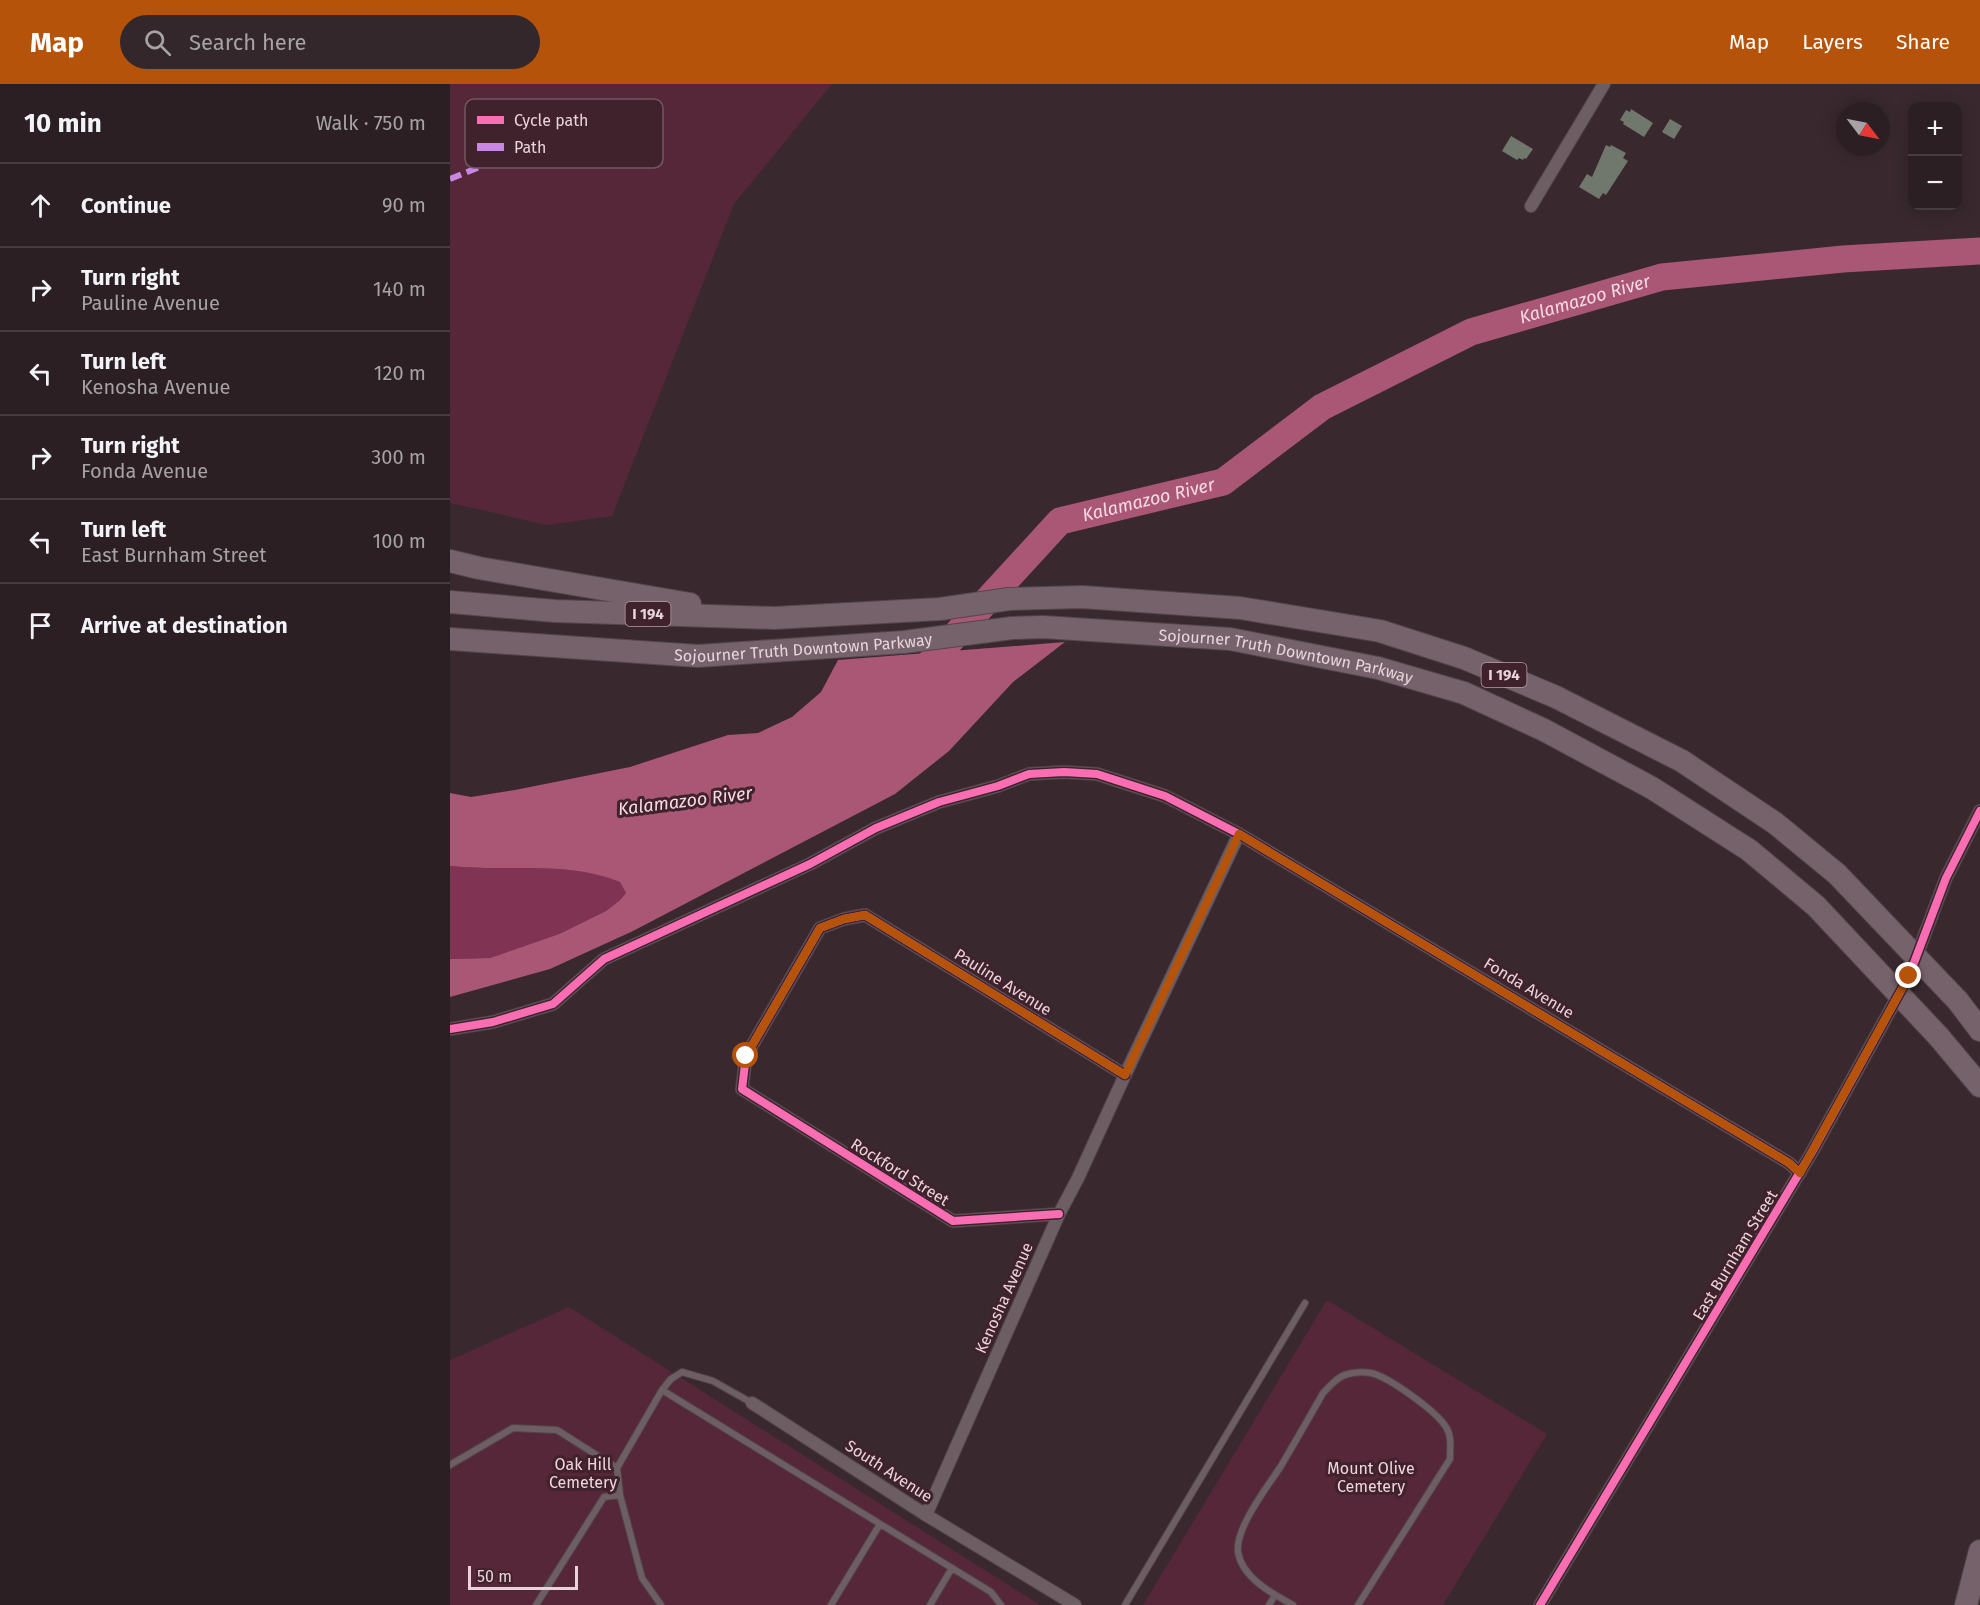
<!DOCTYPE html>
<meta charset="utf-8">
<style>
:root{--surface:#2b1f23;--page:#33272b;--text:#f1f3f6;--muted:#a6a2a6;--line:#473d41;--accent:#b45309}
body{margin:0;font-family:"Fira Sans",sans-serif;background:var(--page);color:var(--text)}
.controls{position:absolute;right:18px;top:18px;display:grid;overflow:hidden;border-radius:12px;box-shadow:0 3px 15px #0003}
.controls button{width:54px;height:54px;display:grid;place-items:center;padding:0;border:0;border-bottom:2px solid var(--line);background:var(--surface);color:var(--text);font:30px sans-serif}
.compass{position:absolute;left:1386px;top:18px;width:54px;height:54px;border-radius:50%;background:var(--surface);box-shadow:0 3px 15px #0003;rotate:122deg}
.scale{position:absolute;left:18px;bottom:15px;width:110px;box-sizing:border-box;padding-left:6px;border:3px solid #e8d4da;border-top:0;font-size:16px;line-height:21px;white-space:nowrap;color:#e8d4da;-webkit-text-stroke:4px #40222d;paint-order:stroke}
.stop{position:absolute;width:18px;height:18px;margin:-14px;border:4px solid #b45309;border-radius:50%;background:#fff}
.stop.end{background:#b45309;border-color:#fff;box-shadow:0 2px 6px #0008}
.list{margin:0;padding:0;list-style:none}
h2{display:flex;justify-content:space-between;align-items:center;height:78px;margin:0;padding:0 24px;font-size:26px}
h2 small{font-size:20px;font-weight:400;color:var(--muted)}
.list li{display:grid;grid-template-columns:39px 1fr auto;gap:18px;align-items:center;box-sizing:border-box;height:84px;padding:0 24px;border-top:2px solid var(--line)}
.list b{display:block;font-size:22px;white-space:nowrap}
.list p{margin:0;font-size:20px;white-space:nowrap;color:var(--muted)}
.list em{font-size:20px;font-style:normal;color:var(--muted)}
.icon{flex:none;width:33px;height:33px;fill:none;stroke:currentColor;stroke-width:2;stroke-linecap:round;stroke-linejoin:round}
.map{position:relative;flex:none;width:1530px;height:1521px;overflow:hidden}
header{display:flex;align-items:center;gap:36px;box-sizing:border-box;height:84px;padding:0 30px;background:var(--accent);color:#fff}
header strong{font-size:28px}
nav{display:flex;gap:33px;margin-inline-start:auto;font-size:21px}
.search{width:420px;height:54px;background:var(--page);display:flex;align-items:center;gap:15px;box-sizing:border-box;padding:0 21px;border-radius:33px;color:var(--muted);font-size:22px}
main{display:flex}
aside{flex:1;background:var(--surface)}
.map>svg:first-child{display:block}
.green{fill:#562639}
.forest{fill:#803352}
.water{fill:#aa5675}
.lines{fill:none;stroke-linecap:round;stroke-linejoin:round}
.river{stroke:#aa5675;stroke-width:27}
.building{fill:#70786e}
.lane-casing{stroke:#53464b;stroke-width:8}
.street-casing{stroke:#53464b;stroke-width:14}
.highway-casing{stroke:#53464b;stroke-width:24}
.lane{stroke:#6c5e63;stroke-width:6}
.street{stroke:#6c5e63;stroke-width:12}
.highway{stroke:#76626a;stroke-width:22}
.highway-bridge-casing{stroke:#53464b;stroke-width:24;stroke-linecap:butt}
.highway-bridge{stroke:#76626a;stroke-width:22}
.quiet{stroke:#c787e3;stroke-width:6;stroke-dasharray:12 6;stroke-linecap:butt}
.cycleway-casing{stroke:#40222d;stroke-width:11}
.cycleway{stroke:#f96db3;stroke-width:8}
.route{stroke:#b45309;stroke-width:8}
.labels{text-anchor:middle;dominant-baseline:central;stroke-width:6;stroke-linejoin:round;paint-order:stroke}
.shield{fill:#40222d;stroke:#b69fa6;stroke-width:1.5}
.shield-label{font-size:15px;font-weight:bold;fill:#e8d4da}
.street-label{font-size:16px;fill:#e8d4da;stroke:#40222d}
.park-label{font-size:16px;fill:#efd5dd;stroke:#40222d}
.water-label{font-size:18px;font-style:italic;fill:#f5dae2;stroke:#40222d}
.key{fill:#40222d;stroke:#725761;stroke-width:1.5}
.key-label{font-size:16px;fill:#e8d4da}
</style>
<header>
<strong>Map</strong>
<div class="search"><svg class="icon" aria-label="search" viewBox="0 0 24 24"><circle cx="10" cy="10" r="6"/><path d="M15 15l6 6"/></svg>Search here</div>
<nav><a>Map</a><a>Layers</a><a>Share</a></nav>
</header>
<main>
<aside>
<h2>10 min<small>Walk · 750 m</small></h2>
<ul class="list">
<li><svg class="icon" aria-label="ahead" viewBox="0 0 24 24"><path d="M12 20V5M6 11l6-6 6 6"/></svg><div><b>Continue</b></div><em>90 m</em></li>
<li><svg class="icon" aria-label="right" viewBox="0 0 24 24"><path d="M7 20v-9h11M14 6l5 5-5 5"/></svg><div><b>Turn right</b><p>Pauline Avenue</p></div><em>140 m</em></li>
<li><svg class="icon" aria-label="left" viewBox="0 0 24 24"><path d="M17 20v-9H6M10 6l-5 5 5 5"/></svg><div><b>Turn left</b><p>Kenosha Avenue</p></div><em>120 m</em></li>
<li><svg class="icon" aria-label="right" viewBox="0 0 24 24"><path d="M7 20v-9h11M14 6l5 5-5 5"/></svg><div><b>Turn right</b><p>Fonda Avenue</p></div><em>300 m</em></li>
<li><svg class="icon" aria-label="left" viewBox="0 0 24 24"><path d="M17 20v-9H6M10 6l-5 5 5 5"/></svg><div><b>Turn left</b><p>East Burnham Street</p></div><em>100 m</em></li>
<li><svg class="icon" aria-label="arrive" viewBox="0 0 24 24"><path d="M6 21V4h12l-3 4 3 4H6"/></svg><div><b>Arrive at destination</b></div></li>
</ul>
</aside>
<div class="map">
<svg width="1530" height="1521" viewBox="0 0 1530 1521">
<rect width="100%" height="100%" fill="#39292f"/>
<!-- green -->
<path class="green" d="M 0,0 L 382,0 L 284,120 L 162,432 L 97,441 L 0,419 Z
M 877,1216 L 1097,1350 L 993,1521 L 693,1521 Z
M 119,1223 L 590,1521 L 0,1521 L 0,1276 Z"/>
<!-- forest -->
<path class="forest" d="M 0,782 C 56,788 117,776 171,798 L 176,809 L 170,816 L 156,827 L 109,850 L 40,874 L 0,875 Z"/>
<!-- water -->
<path class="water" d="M 615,558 L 563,598 L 499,667 L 445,710 L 183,847 L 100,885 L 0,913 L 0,875 L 40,874 L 109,850 L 156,827 L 170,816 L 176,809 L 170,798 C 117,776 56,788 0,782 L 0,709 L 21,713 L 65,706 L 180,683 L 278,651 L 308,649 L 342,633 L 371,608 L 388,576 Z"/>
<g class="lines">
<!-- river -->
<path class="river" id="s1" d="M 466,594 L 610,437 L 773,398 L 872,323 L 1021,248 L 1212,193 L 1393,175 L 1530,167"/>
</g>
<!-- building -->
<path class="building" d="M 1181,25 L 1203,39 L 1194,53 L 1173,40 L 1174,38 L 1170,36 L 1176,26 L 1180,28 Z
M 1220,35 L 1232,42 L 1224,55 L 1212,48 Z
M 1061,52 L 1083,65 L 1076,75 L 1074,74 L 1073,76 L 1069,74 L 1067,76 L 1052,67 Z
M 1156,61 L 1160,63 L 1161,61 L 1176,69 L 1173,74 L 1178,77 L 1156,111 L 1153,109 L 1149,115 L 1129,103 L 1137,90 L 1142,93 Z"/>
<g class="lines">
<!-- lane casing -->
<g class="lane-casing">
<path id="lane" d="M 212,1306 L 541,1508 L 551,1521
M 0,1381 L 63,1344 L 107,1346 L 167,1384 L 170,1411 L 192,1494 L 211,1521
M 167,1384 L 212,1306 L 221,1295 L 232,1288 L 263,1297 L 302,1319
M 86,1521 L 154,1413 L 170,1411
M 381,1521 L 430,1440
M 480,1521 L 502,1484
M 675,1521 L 855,1219
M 819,1521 L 825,1511
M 843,1521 C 823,1510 792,1494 788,1468 C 785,1444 818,1402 831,1382 C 845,1358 859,1334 873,1309 C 880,1302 888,1292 898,1290 C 905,1288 914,1288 921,1289 C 939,1293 986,1327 996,1343 C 1002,1352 1000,1364 1000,1375 L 908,1521"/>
</g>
<!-- street casing -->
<g class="street-casing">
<path id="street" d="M 1081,122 L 1154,0
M 0,945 L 43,938 L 103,920 L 154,875 L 360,780 L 426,744 L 489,718 L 548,702 L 579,690 L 614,688 L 647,690 L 715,712 L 789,750 L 1339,1079 L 1350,1089
M 609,1130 L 503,1137 L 292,1005 L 296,972 L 370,844 L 394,835 L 415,831 L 675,991
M 302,1319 L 476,1431 L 625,1521
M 476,1431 L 609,1130 L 628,1094 L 675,991 L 789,750
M 1090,1521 L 1362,1068 L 1459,892 L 1496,794 L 1530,727"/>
</g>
<!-- highway casing -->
<g class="highway-casing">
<g id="highway">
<path d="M 0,477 L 29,484 L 240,520"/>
<path d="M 0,518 L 105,527 L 324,534 L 490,525 L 559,515 L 632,513 L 790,524 L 930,547 L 1014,574 L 1106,613 L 1232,677 L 1325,739 L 1387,790"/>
<path id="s2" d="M 0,555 L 248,572 L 454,558 L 562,544 L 593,543 L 780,555 L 928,584 L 1014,609 L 1094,646 L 1202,704 L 1299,766 L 1366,822"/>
<path d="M 1508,917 L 1530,946"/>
<path d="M 1489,953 L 1530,1002"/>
<path d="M 1516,1521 L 1530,1467"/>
</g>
</g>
<!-- lane -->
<use href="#lane" class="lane"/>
<!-- street -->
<use href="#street" class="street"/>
<!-- highway -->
<use href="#highway" class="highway"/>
<!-- highway-bridge casing -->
<g class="highway-bridge-casing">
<path id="highway-bridge" d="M 1387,790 L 1508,917
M 1366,822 L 1489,953"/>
</g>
<!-- highway-bridge -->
<use href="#highway-bridge" class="highway-bridge"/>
<!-- quiet -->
<path class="quiet" d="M 0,95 L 61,70 L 91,69 L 99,62 C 94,50 68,48 56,44"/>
<!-- cycleway casing -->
<g class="cycleway-casing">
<path id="cycleway" d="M 0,945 L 43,938 L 103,920 L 154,875 L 360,780 L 426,744 L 489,718 L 548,702 L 579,690 L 614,688 L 647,690 L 715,712 L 789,750 L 1339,1079 L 1350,1089
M 609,1130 L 503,1137 L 292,1005 L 296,972 L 370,844 L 394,835 L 415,831 L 675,991
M 1090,1521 L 1362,1068 L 1459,892 L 1496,794 L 1530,727"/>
</g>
<!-- cycleway -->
<use href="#cycleway" class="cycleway"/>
</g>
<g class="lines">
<!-- route -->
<path class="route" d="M 296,972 L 370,844 L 394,835 L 415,831 L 675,991 L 789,750 L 1339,1079 L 1350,1089 L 1459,892"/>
</g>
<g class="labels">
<!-- shield labels -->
<g class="shield">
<rect x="175.5" y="518" width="45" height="24" rx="4.5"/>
<rect x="1031.5" y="579" width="45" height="24" rx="4.5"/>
</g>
<g class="shield-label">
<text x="198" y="530">I 194</text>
<text x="1054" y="591">I 194</text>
</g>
<!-- street labels -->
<g class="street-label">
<text stroke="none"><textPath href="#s2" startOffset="354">Sojourner Truth Downtown Parkway</textPath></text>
<text stroke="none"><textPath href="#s2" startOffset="840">Sojourner Truth Downtown Parkway</textPath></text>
<text transform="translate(553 898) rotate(32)">Pauline Avenue</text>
<text transform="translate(1079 904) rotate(31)">Fonda Avenue</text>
<text transform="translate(450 1088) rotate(32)">Rockford Street</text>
<text transform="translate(1285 1171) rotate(-59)">East Burnham Street</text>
<text transform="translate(554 1214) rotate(-66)">Kenosha Avenue</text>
<text transform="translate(439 1387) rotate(33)">South Avenue</text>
</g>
<!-- park labels -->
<g class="park-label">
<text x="133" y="1380">Oak Hill<tspan x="133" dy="18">Cemetery</tspan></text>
<text x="921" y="1384">Mount Olive<tspan x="921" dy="18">Cemetery</tspan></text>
</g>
<!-- water labels -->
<g class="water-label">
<text stroke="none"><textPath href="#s1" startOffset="790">Kalamazoo River</textPath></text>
<text stroke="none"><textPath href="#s1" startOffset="304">Kalamazoo River</textPath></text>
<text transform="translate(235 717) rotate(-7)">Kalamazoo River</text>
</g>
</g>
<!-- legend -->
<rect x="15" y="15" width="198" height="69" rx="9" class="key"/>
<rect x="27" y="32" width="27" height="8" fill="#f96db3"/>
<rect x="27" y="59" width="27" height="8" fill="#c787e3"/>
<g class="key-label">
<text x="64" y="42">Cycle path</text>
<text x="64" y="69">Path</text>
</g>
</svg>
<div class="controls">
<button>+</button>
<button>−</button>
</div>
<svg class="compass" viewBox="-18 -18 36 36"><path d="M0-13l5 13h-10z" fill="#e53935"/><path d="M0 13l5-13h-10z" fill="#a6a2a6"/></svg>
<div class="scale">50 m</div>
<div class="stop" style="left:296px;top:972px"></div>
<div class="stop end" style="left:1459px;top:892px"></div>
</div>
</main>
